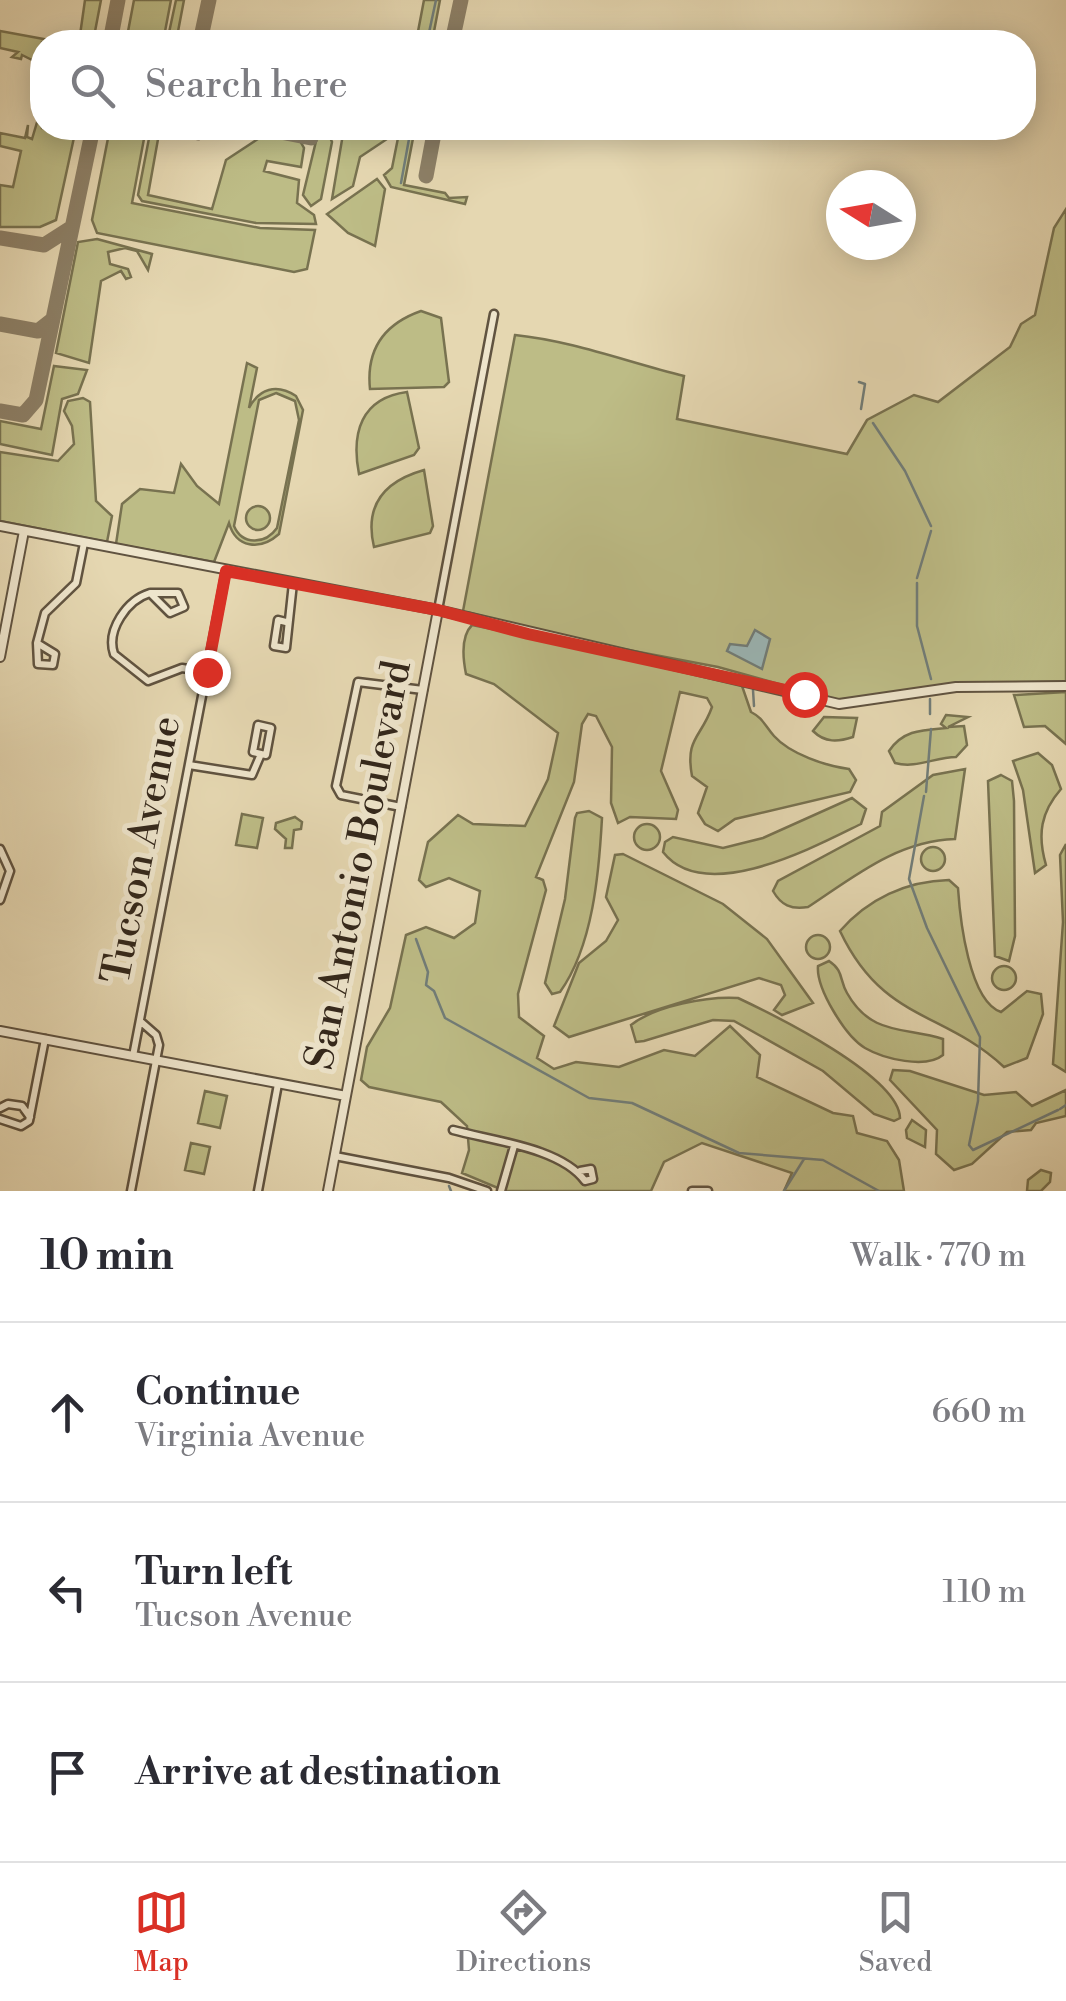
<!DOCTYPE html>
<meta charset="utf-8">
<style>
:root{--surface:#fff;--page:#f7f7f7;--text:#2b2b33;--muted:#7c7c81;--line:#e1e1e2;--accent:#d93025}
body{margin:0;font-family:"Libre Bodoni",serif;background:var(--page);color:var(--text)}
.compass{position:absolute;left:826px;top:170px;width:90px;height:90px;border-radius:50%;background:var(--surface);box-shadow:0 5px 25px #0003;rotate:281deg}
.stop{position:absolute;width:30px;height:30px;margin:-22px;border:8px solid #d93025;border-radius:50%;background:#fff}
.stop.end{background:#d93025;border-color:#fff;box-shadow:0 2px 10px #0008}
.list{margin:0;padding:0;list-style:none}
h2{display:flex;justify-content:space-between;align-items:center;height:130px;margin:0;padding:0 40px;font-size:42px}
h2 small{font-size:32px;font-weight:400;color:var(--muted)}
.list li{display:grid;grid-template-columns:65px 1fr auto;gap:30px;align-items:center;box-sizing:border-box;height:180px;padding:0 40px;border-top:2px solid var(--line)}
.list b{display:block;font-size:38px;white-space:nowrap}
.list p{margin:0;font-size:32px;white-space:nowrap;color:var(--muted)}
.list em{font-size:32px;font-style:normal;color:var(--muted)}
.icon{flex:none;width:55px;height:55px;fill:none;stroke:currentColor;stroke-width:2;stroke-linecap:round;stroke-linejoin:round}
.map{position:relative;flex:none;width:1066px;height:1191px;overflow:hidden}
.search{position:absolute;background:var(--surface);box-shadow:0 5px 25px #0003;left:30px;right:30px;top:30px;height:110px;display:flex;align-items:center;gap:25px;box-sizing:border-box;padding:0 35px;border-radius:40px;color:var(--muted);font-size:38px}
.sheet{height:670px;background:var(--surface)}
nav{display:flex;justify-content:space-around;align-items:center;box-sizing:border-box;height:140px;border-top:2px solid var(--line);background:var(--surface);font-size:28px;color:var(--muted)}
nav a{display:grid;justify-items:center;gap:5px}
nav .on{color:var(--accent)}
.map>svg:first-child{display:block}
.green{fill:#bdbc86;stroke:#787250;stroke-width:2.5;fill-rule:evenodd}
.water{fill:#9bb7b7;stroke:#717d79;stroke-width:2.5}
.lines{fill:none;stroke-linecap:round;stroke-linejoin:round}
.stream{stroke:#717d79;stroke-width:2.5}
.taxiway{stroke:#8c7f66;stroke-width:15}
.minor-casing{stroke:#605340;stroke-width:11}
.tertiary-casing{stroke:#605340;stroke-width:12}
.minor{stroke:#eee5cc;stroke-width:6}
.tertiary{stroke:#eee5cc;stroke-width:8}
.route{stroke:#d93025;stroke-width:12}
.labels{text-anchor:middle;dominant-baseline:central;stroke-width:10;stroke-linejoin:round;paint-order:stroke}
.street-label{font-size:40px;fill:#33271b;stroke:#eee5cc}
</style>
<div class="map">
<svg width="1066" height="1191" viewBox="0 0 1066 1191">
<rect width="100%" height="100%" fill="#e5d7b1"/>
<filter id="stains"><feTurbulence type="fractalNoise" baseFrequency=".002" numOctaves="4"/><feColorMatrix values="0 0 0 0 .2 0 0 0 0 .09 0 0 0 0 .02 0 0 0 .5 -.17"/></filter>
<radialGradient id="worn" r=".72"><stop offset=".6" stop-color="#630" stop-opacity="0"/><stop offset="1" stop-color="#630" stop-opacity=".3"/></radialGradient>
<!-- green -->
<path class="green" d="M 85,0 L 101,0 L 93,42 L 79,42 Z
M 134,0 L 171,0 L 163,42 L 126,42 Z
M 176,0 L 184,0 L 176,42 L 167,42 Z
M 424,0 L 440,0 L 432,42 L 416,42 Z
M 0,31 L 60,42 L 42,42 L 42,64 L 40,64 L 40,56 L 36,62 L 22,55 L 21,59 L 12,57 L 18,52 L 0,48 Z
M 38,119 L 42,120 L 42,128 L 70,128 L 75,133 L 56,220 L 40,227 L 0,227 L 0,185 L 13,187 L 21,151 L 0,146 L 0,133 L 25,138 L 28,125 L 27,137 L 32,139 Z
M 110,128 L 146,128 L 132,203 L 260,228 L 315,230 L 307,269 L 294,272 L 97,233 L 92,220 Z
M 151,128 L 160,128 L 148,195 L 212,209 L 226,160 L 264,135 L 300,141 L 304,148 L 301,167 L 267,161 L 264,171 L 299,180 L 297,203 L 314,215 L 316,224 L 256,223 L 142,201 L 138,195 Z
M 344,128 L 379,131 L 392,128 L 387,139 L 360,157 L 353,186 L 332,199 Z
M 400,128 L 415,128 L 404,185 L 445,193 L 449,198 L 467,197 L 465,204 L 391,187 L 384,175 L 392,168 Z
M 318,133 L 329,135 L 332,142 L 321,199 L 311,206 L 303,195 Z
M 377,179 L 385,189 L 375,246 L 348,233 L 327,214 Z
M 1066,209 L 1066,682 L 963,683 L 837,700 L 718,667 L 560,637 L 463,611 L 515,335 C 573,341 627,362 684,376 L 677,419 L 847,454 L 867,420 L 914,395 L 938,402 L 1010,347 L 1021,324 L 1035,315 L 1054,228 Z
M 97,239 L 152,254 L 148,270 L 137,251 L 125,248 L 108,252 L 110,264 L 128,269 L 131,277 L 126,279 L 121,271 L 101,281 L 89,363 L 56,353 L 78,242 Z
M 421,311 L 441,318 L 449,382 L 444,387 L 370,389 C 366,350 384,324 421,311 Z
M 247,363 L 257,368 L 249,408 C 259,389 276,383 296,396 L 303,410 L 279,534 C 260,551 236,548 229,523 L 214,562 L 116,544 L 122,504 L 140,489 L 174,493 L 181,464 L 197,486 L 219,504 ZM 276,393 L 295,401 L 299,420 L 277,528 C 265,545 242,545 234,526 L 259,400 Z
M 54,366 L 87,370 L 78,394 L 62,399 L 52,455 L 0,444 L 0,421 L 41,429 Z
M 407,392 L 419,448 L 414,455 L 359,474 C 351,433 361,398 407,392 Z
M 83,398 L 90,402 L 96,501 L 112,516 L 107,542 L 0,521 L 0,452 L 58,461 L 74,444 L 72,426 L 64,411 L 68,401 Z
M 424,470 L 433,526 L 430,533 L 374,547 C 364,505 385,481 424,470 Z
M246 518a12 12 0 1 1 24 0a12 12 0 1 1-24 0Z
M 472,625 L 740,680 L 751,712 C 763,718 765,726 774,736 C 790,754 826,766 849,769 L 856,780 L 850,792 L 735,819 L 718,831 L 705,824 L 698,813 L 707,787 L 692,776 C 685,738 701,738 712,707 L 707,698 L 680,692 L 661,771 L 678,810 L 676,819 L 630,817 L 618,823 L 611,803 L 612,747 L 596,716 L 588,714 L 582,724 L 574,782 L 536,877 L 543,880 L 546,890 L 518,994 L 519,1017 L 544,1036 L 537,1058 L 554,1069 L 576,1062 L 619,1067 L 664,1050 L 695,1056 L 730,1026 L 760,1055 L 757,1077 L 833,1113 L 853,1116 L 857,1133 L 887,1141 L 899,1160 L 904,1191 L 784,1191 L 792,1173 L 702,1143 L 664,1162 L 651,1191 L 505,1191 L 462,1173 L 469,1150 L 467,1126 L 441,1102 L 369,1087 L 361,1080 L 367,1047 L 390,1008 L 406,935 L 426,927 L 454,938 L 475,923 L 480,891 L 449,878 L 426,887 L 419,880 L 428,842 L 458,815 L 473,824 L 525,826 L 548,779 L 558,733 L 494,684 L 466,674 C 463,659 460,637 472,625 Z
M 1066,692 L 1066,744 L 1045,726 L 1024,727 L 1014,695 Z
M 946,715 L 968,717 L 948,727 L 964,726 L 967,745 L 956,757 C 935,757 916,769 895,763 L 889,751 C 903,730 922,730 946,728 L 941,724 Z
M 824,717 L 857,718 L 853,737 C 838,742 825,743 813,731 Z
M 1038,753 L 1052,765 L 1061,789 C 1041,812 1037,834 1046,865 L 1035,873 L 1023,790 L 1013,761 Z
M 965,769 L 955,839 C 897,841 855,876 808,907 C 791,910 781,905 773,891 L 778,881 L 880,826 L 882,812 L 933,775 Z
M 1001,775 L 1012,781 L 1014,801 L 1015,936 L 1009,961 L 995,956 L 988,781 Z
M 852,798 L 866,809 L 861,824 C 816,846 705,906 663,852 L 665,842 L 673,837 L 723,848 L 763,838 Z
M 589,811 L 602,818 C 599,873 593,946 560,992 L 552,994 L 545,983 L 565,899 L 575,818 L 577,813 Z
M 242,814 L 263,818 L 257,848 L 236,845 Z
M 295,817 L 302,822 L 301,829 L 294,830 L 292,848 L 285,848 L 286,839 L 275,829 L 276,823 Z
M634 837a13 13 0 1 1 26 0a13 13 0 1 1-26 0Z
M 1066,844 L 1066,1072 L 1053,1064 L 1063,922 L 1060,855 Z
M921 859a12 12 0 1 1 24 0a12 12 0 1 1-24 0Z
M 623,854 L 723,904 L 767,939 L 813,1003 L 782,1015 L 774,1010 L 785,995 L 781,985 L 759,978 L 569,1037 L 554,1026 L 579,963 L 606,941 L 618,920 L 606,897 L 615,855 Z
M 949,880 L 958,888 C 960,919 969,1001 1001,1012 L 1027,991 L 1041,994 L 1043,1014 L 1027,1058 L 1004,1067 C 943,1010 883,1022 840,931 C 868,899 906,881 949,880 Z
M806 947a12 12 0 1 1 24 0a12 12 0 1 1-24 0Z
M 829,961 C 844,971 839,979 847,993 C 871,1036 905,1027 943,1039 L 943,1055 C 926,1069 884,1059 865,1048 C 845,1036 816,988 818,966 Z
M992 978a12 12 0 1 1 24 0a12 12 0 1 1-24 0Z
M 738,998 C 774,1015 899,1076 900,1118 L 894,1121 L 874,1114 L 823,1071 L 734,1021 L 713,1020 L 644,1041 L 636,1042 L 631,1025 C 655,1006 708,996 738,998 Z
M 893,1070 L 910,1071 L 984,1095 L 1016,1092 L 1032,1106 L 1066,1090 L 1066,1116 L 1036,1123 L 1031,1130 L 1007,1132 L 972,1164 L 954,1170 L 936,1154 L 937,1130 L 890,1080 Z
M 205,1091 L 227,1096 L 220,1128 L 198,1123 Z
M 912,1120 L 926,1130 L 925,1147 L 907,1138 L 906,1130 Z
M 191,1143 L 210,1147 L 204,1174 L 185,1170 Z
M 1041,1170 L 1051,1173 L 1050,1182 L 1041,1191 L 1027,1191 L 1028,1180 Z"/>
<!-- water -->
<path class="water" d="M 755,630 L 770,639 L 762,669 L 727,651 L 730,644 L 747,646 Z"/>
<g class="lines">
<!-- stream -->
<path class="stream" d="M 427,42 L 436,0
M 401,183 L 411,128
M 859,382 L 865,384 L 861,409
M 873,423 L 905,471 L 931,526
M 917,578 L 931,531
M 917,583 L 917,626 L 931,679
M 753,690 L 754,706
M 930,714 L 930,699
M 926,792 L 931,729
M 924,796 L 909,879 L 927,928 L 980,1037 L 978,1101 L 969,1145 L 973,1150 L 1058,1110
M 416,939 L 428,972 L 426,985 L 434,991 L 445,1018 L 589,1098 L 632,1103 L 739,1153 L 823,1160 L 879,1191
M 1060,1109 L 1066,1105
M 449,1186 L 451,1191
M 784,1191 L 804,1159"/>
<!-- taxiway -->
<path class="taxiway" d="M 110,42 L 118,0
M 200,42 L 209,0
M 452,42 L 461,0
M 191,128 L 198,133
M 270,130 L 311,138
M 426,176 L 435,128
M 0,238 L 44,245 L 69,229
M 0,324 L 38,331 L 52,320
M 0,411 L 23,415 L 36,400 L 93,128"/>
<!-- minor casing -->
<g class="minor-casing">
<path id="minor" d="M 150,593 C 127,600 106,630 114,654 L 148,681 L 182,668 L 207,672
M 150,593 L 178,593 L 184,607 L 170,613 Z
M 438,610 L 494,314
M 286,622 L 278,620 L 274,646 L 286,648 L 293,583
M 37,643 L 45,613 L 76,583 L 84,543
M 37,643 L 55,654 L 53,665 L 38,664 Z
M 189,765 L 252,775 L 261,754 L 253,752 L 258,725 L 271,728 L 266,755 L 261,754
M 401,807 L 341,795 L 336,786 L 358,682 L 423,690
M 0,849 L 10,871 L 0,900
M 133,1056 L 226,571
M 0,1108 L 8,1104 L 22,1106 L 30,1117
M 0,1119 L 21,1126 L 29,1121 L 45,1039
M 453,1130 C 494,1141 561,1148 585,1181 L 593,1179 L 591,1169 L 580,1171
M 335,1156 L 449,1178 L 487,1191
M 131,1191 L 159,1045 L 156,1035 L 140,1021
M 258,1191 L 278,1084
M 501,1191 L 514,1146
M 692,1191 L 708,1191"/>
</g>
<!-- tertiary casing -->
<g class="tertiary-casing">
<path id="tertiary" d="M 0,526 L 438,610 L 839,704 L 956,687 L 1066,686
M 0,657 L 24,531
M 0,1031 L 346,1096
M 328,1191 L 438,610"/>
</g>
<!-- minor -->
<use href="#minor" class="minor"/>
<!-- tertiary -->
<use href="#tertiary" class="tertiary"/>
</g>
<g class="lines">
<!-- route -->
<path class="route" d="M 207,672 L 226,571 L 438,610 L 528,634 L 804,694"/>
</g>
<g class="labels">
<!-- street labels -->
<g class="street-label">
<text transform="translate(142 850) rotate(-79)">Tucson Avenue</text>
<text transform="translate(359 865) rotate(-79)">San Antonio Boulevard</text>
</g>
</g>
<rect width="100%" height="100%" filter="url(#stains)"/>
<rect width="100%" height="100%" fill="url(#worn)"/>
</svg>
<svg class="compass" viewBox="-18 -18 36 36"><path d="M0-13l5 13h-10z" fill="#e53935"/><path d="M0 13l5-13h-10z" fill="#7c7c81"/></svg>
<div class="stop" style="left:804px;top:694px"></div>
<div class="stop end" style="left:207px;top:672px"></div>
<div class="search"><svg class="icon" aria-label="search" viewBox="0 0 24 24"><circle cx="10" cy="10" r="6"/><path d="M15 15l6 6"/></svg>Search here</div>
</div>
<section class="sheet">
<h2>10 min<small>Walk · 770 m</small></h2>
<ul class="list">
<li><svg class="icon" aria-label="ahead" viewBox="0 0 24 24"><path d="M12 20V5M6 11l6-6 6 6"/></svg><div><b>Continue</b><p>Virginia Avenue</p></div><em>660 m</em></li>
<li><svg class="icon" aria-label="left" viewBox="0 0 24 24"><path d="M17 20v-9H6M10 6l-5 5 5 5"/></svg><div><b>Turn left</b><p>Tucson Avenue</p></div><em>110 m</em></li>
<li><svg class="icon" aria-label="arrive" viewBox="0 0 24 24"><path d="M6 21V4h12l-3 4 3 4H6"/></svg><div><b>Arrive at destination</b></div></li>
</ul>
</section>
<nav>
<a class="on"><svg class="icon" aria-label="map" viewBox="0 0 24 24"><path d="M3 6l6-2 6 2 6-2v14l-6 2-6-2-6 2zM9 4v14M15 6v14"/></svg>Map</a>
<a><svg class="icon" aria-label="directions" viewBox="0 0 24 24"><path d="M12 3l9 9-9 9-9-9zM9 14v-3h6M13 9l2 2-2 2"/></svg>Directions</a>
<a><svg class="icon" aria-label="saved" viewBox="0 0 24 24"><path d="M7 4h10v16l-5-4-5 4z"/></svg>Saved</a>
</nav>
